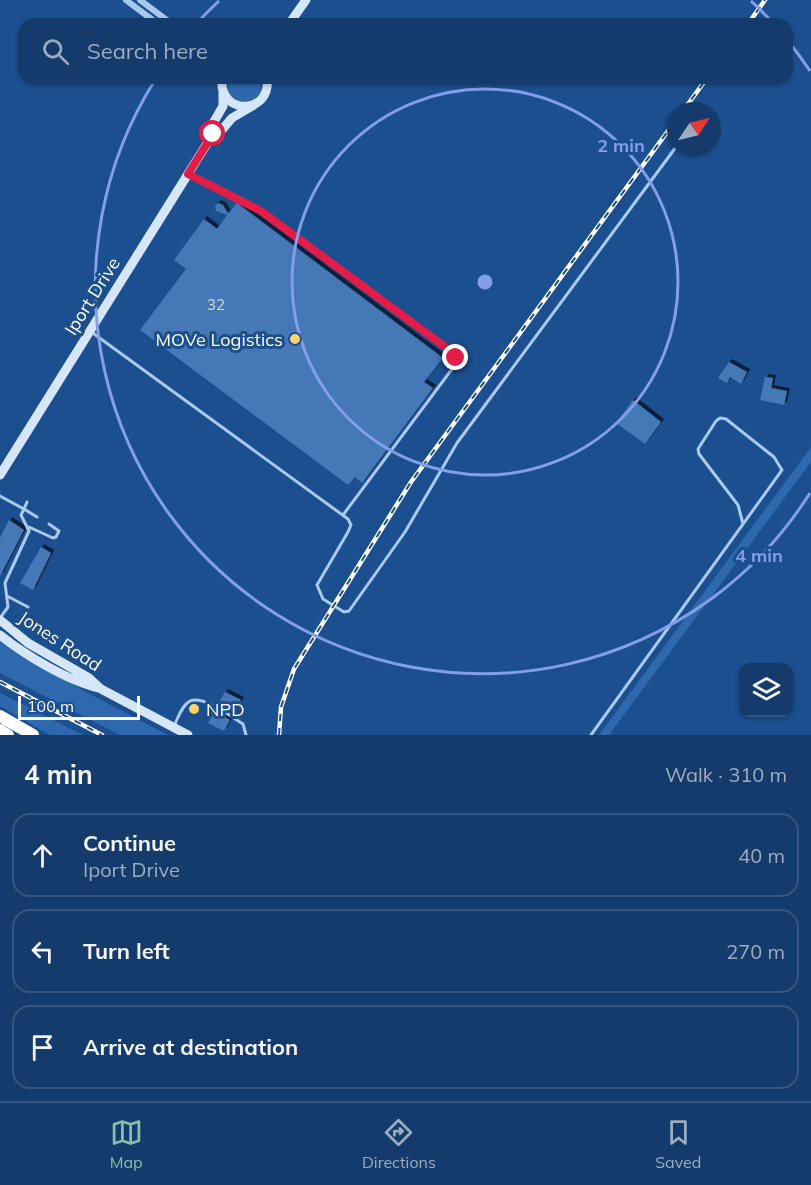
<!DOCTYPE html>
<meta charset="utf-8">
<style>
:root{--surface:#143b6b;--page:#214673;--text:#f1f3f6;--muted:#9dadc1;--line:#33557e;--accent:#8abfa5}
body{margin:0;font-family:Mulish,sans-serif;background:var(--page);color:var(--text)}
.controls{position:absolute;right:18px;bottom:18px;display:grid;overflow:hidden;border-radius:12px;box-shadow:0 2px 4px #0004}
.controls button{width:54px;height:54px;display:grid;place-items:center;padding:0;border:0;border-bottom:2px solid var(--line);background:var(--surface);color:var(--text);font:30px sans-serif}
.compass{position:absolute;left:667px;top:102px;width:54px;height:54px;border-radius:50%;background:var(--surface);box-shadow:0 2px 4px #0004;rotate:55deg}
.scale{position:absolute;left:18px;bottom:15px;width:122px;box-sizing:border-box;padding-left:6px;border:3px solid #fff;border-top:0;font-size:16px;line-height:21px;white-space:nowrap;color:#fff;-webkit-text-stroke:4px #1b4f8f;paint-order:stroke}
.stop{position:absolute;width:18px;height:18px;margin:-14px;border:4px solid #e11d48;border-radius:50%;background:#fff}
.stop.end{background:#e11d48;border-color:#fff;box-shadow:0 2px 6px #0008}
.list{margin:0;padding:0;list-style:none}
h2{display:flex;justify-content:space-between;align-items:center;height:78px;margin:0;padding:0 24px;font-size:26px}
h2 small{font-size:20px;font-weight:400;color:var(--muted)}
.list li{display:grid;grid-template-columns:39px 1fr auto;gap:18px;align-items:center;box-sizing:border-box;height:84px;margin:0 12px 12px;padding:0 12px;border:2px solid var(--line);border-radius:18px}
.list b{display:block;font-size:22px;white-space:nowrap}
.list p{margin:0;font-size:20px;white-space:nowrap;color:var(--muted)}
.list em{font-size:20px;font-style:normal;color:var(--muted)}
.icon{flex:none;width:33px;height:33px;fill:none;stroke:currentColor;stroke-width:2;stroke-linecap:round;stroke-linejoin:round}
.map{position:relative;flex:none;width:811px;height:735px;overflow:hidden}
.search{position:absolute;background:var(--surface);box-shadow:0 2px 4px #0004;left:18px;right:18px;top:18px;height:66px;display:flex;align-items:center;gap:15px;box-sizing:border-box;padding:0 21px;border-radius:18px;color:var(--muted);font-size:22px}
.sheet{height:366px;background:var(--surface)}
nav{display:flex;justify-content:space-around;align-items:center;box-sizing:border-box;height:84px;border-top:2px solid var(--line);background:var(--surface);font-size:16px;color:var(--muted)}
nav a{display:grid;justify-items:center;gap:3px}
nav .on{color:var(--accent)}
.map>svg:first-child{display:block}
.green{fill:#2e69ad}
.building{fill:#4478b7;filter:url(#shadow)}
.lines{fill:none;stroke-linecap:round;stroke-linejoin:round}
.lane{stroke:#a9c9ee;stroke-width:3}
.street{stroke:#a9c9ee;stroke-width:6}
.secondary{stroke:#d6e6fa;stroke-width:9}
.highway{stroke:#fff;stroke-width:12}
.rail-casing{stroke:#fff;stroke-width:4.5}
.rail{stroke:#1b4f8f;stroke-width:2;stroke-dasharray:7;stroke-linecap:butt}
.route{stroke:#e11d48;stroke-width:8}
.ring{fill:none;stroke:#839eea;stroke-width:3}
.poi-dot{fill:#ffd166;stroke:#1b4f8f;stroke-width:2}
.labels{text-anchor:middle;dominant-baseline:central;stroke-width:6;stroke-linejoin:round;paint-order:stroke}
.number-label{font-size:15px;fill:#d0dded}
.street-label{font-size:18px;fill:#fff;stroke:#1b4f8f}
.poi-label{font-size:18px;fill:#fff;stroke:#1b4f8f;text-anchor:end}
.centre{fill:#839eea;stroke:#1b4f8f;stroke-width:3}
.ring-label{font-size:18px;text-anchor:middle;font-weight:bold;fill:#839eea;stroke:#1b4f8f;stroke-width:6;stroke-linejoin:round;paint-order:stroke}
</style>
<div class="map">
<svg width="811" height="735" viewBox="0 0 811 735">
<defs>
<filter id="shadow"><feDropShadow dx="3" dy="-3" stdDeviation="0" flood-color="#0009"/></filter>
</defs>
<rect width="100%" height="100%" fill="#1b4f8f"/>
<!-- green -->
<path class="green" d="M 228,78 L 261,78 L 261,91 C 253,105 237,105 228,91 Z
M 811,447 L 811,462 L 609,735 L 599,735 Z
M 0,641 L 88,693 L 168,735 L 120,735 L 0,673 Z
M 0,693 L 73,730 L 84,735 L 50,735 L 0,706 Z"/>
<!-- building -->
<path class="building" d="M 218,203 L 223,205 L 228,214 L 237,203 L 443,358 L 424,382 L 433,388 L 362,483 L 355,477 L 348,485 L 140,330 L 186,269 L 174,260 L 204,219 L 217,229 L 227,215 L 216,211 L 215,206 Z
M 729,362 L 747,372 L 741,384 L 730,377 L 727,383 L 718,378 Z
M 765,377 L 773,378 L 771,388 L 787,391 L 784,405 L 760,400 Z
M 633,400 L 661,422 L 645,444 L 616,423 Z
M 9,520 L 24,530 L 0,576 L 0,538 Z
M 41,547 L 51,553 L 33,590 L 20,583 Z
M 225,692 L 241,700 L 234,713 L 218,704 Z
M 215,711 L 230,720 L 224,731 L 208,723 Z"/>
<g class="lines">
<!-- lane -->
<path class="lane" d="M 189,174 L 261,211 L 452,352 L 456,358 L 455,365 L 343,515
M 90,331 L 348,519 L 351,525 L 348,532 L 317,585 L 323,599 L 344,612 L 349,611 L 405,532 L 457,443 L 676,147
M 0,496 L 24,509 L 21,515 L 29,531 L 5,583 L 8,607 L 0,618
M 27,502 L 24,509 L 37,517
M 29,527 L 53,538 L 56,537 L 59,531 L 49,524
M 7,596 L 28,607
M 174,726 C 178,718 182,705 190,701 C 203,695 232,717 243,724 L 246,735
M 591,735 L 782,470 L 774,457 L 726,419 L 720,418 L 716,421 L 698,449 L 699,454 L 738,505 L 743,524"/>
<!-- street -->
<path class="street" d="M 126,0 L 158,24
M 140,0 L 172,24"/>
<!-- secondary -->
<path class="secondary" d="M 289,24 L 306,0
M 222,78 C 218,116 272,115 267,78
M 213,134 L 211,127 L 223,106 L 223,92
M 0,475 L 213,134 L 220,132 L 232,118 L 254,105
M 0,620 L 28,643 L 89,678 L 101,689 L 188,735
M 0,635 C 25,655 68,681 99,688"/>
<!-- highway -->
<path class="highway" d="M 0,716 L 33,735
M 0,730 L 8,735"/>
<!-- rail casing -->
<g class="rail-casing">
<path id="rail" d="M 748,24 L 765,0
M 683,111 L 707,78
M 0,682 L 102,735
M 279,735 L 281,707 L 294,669 L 411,482 L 676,120"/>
</g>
<!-- rail -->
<use href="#rail" class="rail"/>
</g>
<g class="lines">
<!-- route -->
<path class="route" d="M 213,134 L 188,174 L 261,211 L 452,352 L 456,358"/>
</g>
<!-- distance rings -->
<g class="ring">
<circle cx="485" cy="282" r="193"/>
<path d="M810 493A387 387 0 0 1 155 80M197 23A387 387 0 0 1 219 1M751 1A387 387 0 0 1 773 23M788 41A387 387 0 0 1 810 71"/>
</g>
<!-- markers -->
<g class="poi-dot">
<circle cx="295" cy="339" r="6"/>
<circle cx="194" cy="709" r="6"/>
</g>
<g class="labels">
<!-- number labels -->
<g class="number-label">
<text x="216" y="304">32</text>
</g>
<!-- street labels -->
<g class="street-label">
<text transform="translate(92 296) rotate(-58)">Iport Drive</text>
<text transform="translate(60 641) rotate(33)">Jones Road</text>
</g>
<!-- poi labels -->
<g class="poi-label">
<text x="283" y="339">MOVe Logistics</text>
<text x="206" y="709" text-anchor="start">NPD</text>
</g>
</g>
<circle cx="485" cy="282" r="9" class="centre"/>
<g class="ring-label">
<text x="621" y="152">2 min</text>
<text x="759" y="562">4 min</text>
</g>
</svg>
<div class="controls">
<button><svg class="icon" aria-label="layers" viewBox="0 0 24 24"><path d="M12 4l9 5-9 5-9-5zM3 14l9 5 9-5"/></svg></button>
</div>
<svg class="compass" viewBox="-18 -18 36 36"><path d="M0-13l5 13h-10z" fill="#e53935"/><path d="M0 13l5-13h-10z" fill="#9dadc1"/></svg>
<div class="scale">100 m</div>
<div class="stop" style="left:213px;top:134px"></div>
<div class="stop end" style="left:456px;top:358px"></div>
<div class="search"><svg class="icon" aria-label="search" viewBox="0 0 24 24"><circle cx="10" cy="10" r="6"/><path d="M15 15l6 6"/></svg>Search here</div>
</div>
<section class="sheet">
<h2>4 min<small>Walk · 310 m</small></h2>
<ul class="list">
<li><svg class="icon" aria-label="ahead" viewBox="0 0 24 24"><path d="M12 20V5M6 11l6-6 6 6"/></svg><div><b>Continue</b><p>Iport Drive</p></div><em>40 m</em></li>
<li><svg class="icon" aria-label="left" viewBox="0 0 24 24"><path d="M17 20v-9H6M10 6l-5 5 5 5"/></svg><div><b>Turn left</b></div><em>270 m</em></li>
<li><svg class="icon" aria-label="arrive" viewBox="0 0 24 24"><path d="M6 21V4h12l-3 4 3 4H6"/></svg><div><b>Arrive at destination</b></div></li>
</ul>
</section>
<nav>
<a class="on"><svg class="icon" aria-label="map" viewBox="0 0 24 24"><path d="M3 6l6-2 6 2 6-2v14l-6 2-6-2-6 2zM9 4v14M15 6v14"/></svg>Map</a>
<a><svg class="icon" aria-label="directions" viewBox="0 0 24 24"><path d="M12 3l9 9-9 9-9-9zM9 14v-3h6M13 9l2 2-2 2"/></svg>Directions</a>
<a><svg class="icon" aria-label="saved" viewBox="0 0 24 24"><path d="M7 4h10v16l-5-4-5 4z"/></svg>Saved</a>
</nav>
